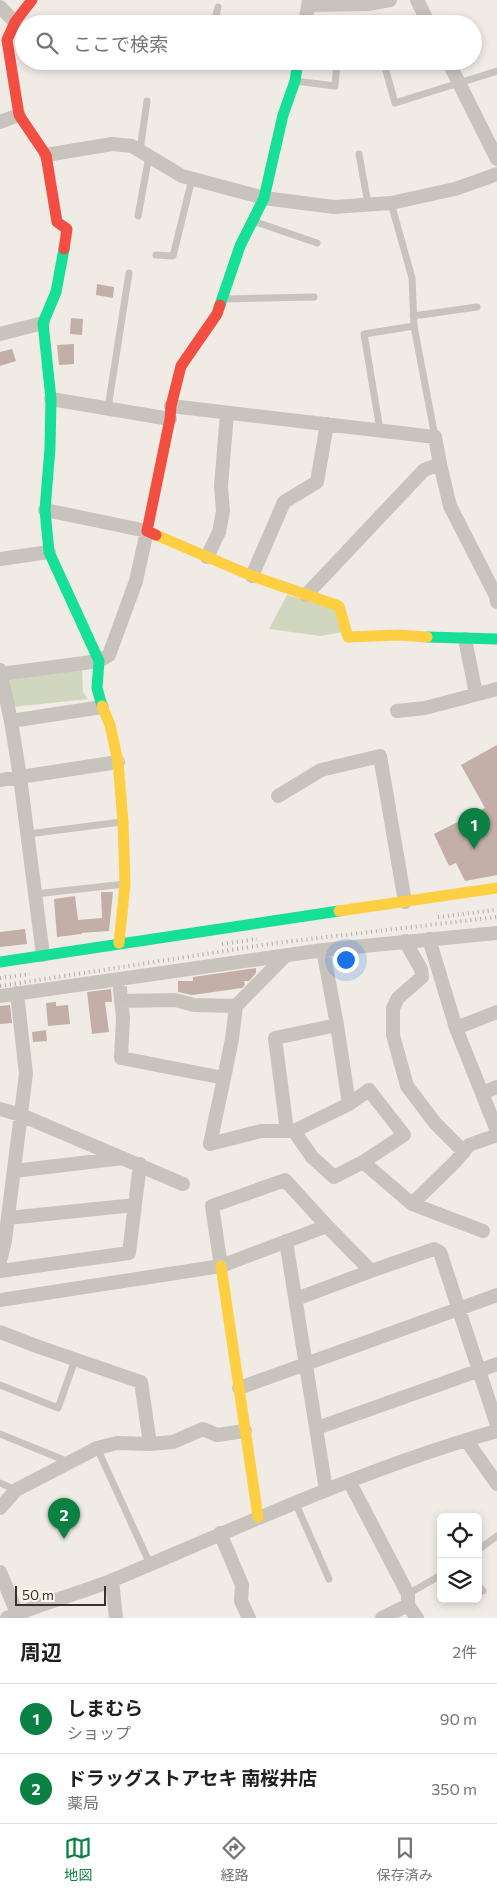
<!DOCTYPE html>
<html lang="ja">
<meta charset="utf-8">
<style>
:root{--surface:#fff;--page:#f6f6f6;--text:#202124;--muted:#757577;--line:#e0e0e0;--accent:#0b8043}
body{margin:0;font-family:Commissioner,"Noto Sans JP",sans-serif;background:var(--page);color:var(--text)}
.controls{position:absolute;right:15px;bottom:15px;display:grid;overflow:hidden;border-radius:8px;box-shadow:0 2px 8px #0003}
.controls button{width:45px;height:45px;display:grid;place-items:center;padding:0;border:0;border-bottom:1px solid var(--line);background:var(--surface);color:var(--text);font:25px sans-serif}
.scale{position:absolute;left:15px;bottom:12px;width:91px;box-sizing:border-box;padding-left:5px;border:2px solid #3b302b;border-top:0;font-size:14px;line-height:18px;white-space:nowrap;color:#3b302b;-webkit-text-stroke:4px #fbf5ee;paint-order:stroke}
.you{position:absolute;left:345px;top:959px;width:18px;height:18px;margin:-12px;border:4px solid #fff;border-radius:50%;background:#1a73e8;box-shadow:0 0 0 8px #1a73e833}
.badge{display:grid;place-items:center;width:32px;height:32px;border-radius:50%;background:var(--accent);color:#fff;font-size:16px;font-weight:700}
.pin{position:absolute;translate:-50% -41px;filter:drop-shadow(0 1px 2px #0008)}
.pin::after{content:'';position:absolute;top:26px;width:18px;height:15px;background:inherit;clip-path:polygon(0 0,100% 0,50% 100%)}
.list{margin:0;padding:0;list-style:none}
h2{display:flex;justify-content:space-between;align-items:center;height:65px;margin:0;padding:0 20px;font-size:21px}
h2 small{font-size:16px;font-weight:400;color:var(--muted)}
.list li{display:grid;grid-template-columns:32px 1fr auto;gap:15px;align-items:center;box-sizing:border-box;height:70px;padding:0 20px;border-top:1px solid var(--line)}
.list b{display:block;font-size:19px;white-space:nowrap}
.list p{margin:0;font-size:16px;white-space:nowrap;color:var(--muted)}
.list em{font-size:16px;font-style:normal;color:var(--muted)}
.icon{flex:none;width:28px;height:28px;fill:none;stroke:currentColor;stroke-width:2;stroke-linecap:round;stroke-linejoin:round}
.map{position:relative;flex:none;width:497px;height:1618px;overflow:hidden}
.search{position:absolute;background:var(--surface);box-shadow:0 2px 8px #0003;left:15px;right:15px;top:15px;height:55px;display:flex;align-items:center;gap:12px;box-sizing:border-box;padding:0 18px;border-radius:28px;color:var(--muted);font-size:19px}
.sheet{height:205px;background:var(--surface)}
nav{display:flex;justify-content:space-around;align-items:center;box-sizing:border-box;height:70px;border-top:1px solid var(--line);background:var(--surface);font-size:14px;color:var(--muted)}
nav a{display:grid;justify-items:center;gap:2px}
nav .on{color:var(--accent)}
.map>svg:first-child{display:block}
.green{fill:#d1d6bf}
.building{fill:#c3afa7}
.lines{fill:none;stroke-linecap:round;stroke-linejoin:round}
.lane{stroke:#c9c3be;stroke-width:7}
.street{stroke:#c9c3be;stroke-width:14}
.fast{stroke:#16e098;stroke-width:11}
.slow{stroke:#ffcf43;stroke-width:11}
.jam{stroke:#f24e42;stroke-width:11}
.rail{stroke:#b1aca8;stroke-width:4;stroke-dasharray:1 4;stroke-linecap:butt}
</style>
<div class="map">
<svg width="497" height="1618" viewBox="0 0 497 1618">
<rect width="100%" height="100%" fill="#f0ebe5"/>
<!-- green -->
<path class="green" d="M 287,595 L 336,609 L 342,632 L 321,636 L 269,629 Z
M 82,668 L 83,692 L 88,699 L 3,708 L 0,679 Z"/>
<!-- building -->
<path class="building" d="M 97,284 L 114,287 L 113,298 L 96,295 Z
M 71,318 L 83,319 L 82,335 L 70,334 Z
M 74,344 L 74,364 L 59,365 L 57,345 Z
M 12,349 L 16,361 L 0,366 L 0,352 Z
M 497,745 L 497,875 L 465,881 L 456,863 L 449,866 L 434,834 L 485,808 L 461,765 Z
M 101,892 L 113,892 L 109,931 L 81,933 L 82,934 L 57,937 L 54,899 L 75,896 L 78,920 L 102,918 Z
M 25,929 L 27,944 L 0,947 L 0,932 Z
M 256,968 L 256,973 L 249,981 L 244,981 L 245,985 L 242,988 L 192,995 L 178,992 L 178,981 L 193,981 L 193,977 Z
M 111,989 L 112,1002 L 105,1002 L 109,1032 L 92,1034 L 87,992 Z
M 56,1002 L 56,1006 L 68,1005 L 70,1024 L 48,1026 L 46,1003 Z
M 10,1005 L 12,1023 L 0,1024 L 0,1006 Z
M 46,1030 L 47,1041 L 33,1042 L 32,1032 Z"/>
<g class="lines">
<!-- lane -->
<path class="lane" d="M 214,24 L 218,7
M 386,71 L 395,103 L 497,71
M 295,81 L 335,86 L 337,61
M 140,150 L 147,101
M 359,154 L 368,204
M 391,203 L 412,278 L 414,326
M 138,216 L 149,156
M 253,221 L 317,243
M 156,255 L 173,256 L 192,179
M 224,299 L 314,297
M 413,316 L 477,307
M 108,408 L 129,273
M 380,430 L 364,334 L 414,326 L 435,437
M 28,834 L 121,822
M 35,894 L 125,884
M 0,1385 L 58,1408 L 75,1360
M 0,1434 L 69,1462
M 97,1448 L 150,1564
M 0,1483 L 16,1490
M 295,1502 L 329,1579
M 478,1550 L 497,1536
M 478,1585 L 483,1591
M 408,1594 L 441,1575"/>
<!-- street -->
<path class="street" d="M 417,0 L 429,24
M 309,5 L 368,4 L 390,0
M 0,7 L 15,22
M 305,24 L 309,0
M 448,61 L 497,159
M 0,122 L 19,115
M 46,155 L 112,144 L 132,146 L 182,176 L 264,198 L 334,207 L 391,203 L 455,189 L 497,174
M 0,334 L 43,323
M 51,399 L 170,419
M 171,406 L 435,437 L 440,464 L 424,470 L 306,595
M 440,464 L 450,506 L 496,596 L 497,602
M 207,557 L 219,532 L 223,511 L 221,486 L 227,413
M 0,559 L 49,552
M 252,576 L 284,502 L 317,482 L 327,424
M 465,639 L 476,694
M 0,670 L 11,721 L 20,777 L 43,955
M 0,674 L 99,661 L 109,655 L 136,581 L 147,531 L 45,510
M 397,711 L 425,708 L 497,689
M 11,721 L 102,707
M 0,780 L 118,762
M 278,796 L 321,770 L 380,756 L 405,902
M 429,939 L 456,1028 L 497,1131
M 405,941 L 421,969 L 422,977 L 398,998 L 393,1008 L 393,1035 L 407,1086 L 435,1123 L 464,1152
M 119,979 L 123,1018 L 121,1058 L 224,1078 L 210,1144 L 261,1131 L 294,1131 L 349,1104 L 337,1025 L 323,950
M 0,996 L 323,950 L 497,933
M 121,1001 L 175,1000 L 194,1005 L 236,1006
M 456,1028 L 497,1012
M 224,1078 L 232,1039 L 236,1006 L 285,956
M 482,1093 L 497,1087
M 349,1104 L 369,1090 L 404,1135 L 363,1162
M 0,1109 L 21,1115 L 183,1184
M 287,1131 L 275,1038 L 337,1025
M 294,1131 L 312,1157 L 334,1177 L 363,1162 L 412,1204 L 483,1231
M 14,1171 L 123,1158
M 412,1204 L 455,1162 L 469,1145 L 497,1135
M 8,1218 L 135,1205
M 286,1241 L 326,1490
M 0,1261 L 5,1241 L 26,1074 L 17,993
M 221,1266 L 212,1206 L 285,1180 L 327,1226 L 371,1271 L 434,1249 L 440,1252 L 497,1425
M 0,1271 L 129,1253 L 140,1164
M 296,1299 L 371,1271
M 0,1300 L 221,1266 L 327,1226
M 0,1332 L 39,1347 L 141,1382 L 150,1444
M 239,1388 L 497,1295
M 317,1428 L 497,1364
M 466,1440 L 497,1484
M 349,1481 L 408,1594 L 408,1605 L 417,1618
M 0,1508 L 16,1490 L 97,1448 L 117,1443 L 150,1444 L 173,1442 L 203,1429 L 217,1435 L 245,1431
M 220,1533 L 242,1585 L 241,1601 L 249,1618
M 0,1572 L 19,1618
M 112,1580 L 116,1618
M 7,1618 C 42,1603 78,1594 113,1580 C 240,1527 365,1468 497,1431
M 382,1618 L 408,1605"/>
<!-- fast -->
<path class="fast" d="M 64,249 L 56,292 L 43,323 L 51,399 L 50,448 L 45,510 L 49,552 L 99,661 L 97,688 L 102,706
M 220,305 L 240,246 L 264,198 L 283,115 L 295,81 L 298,61
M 427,637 L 497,639
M 0,962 L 339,911"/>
<!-- slow -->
<path class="slow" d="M 156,535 L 252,576 L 339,606 L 348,637 L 399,635 L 427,637
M 102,706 L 110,725 L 118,762 L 123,822 L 125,884 L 119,943
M 339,911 L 497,888
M 221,1266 L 258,1517"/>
<!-- jam -->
<path class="jam" d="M 32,0 L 15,22 L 7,40 L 19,115 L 46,155 L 57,222 L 67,229 L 64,249
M 156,535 L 147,531 L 170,419 L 171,406 L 181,366 L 217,314 L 220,305"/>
<!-- rail -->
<path class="rail" d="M 438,917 L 495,910
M 222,944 L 257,939
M 0,978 L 30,974
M 0,986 L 276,943 L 497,917"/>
</g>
</svg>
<div class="controls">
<button><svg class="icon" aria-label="locate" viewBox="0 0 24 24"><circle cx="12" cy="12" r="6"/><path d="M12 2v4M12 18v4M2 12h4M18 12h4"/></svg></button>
<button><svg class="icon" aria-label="layers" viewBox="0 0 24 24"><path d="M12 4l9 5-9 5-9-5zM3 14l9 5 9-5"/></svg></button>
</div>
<div class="scale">50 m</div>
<div class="you"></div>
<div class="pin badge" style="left:474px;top:849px">1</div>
<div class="pin badge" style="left:64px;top:1539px">2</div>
<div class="search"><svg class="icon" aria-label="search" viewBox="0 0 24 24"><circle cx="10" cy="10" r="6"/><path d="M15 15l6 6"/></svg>ここで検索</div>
</div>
<section class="sheet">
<h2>周辺<small>2件</small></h2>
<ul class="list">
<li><span class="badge">1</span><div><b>しまむら</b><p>ショップ</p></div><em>90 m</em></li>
<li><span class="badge">2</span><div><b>ドラッグストアセキ 南桜井店</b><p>薬局</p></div><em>350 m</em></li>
</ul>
</section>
<nav>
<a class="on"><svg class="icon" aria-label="map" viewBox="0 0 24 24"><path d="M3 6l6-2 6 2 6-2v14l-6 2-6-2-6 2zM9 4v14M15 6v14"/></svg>地図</a>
<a><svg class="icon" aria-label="directions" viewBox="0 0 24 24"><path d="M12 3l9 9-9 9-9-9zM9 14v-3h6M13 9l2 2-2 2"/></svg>経路</a>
<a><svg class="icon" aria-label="saved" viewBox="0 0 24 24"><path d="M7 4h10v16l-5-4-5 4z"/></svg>保存済み</a>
</nav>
